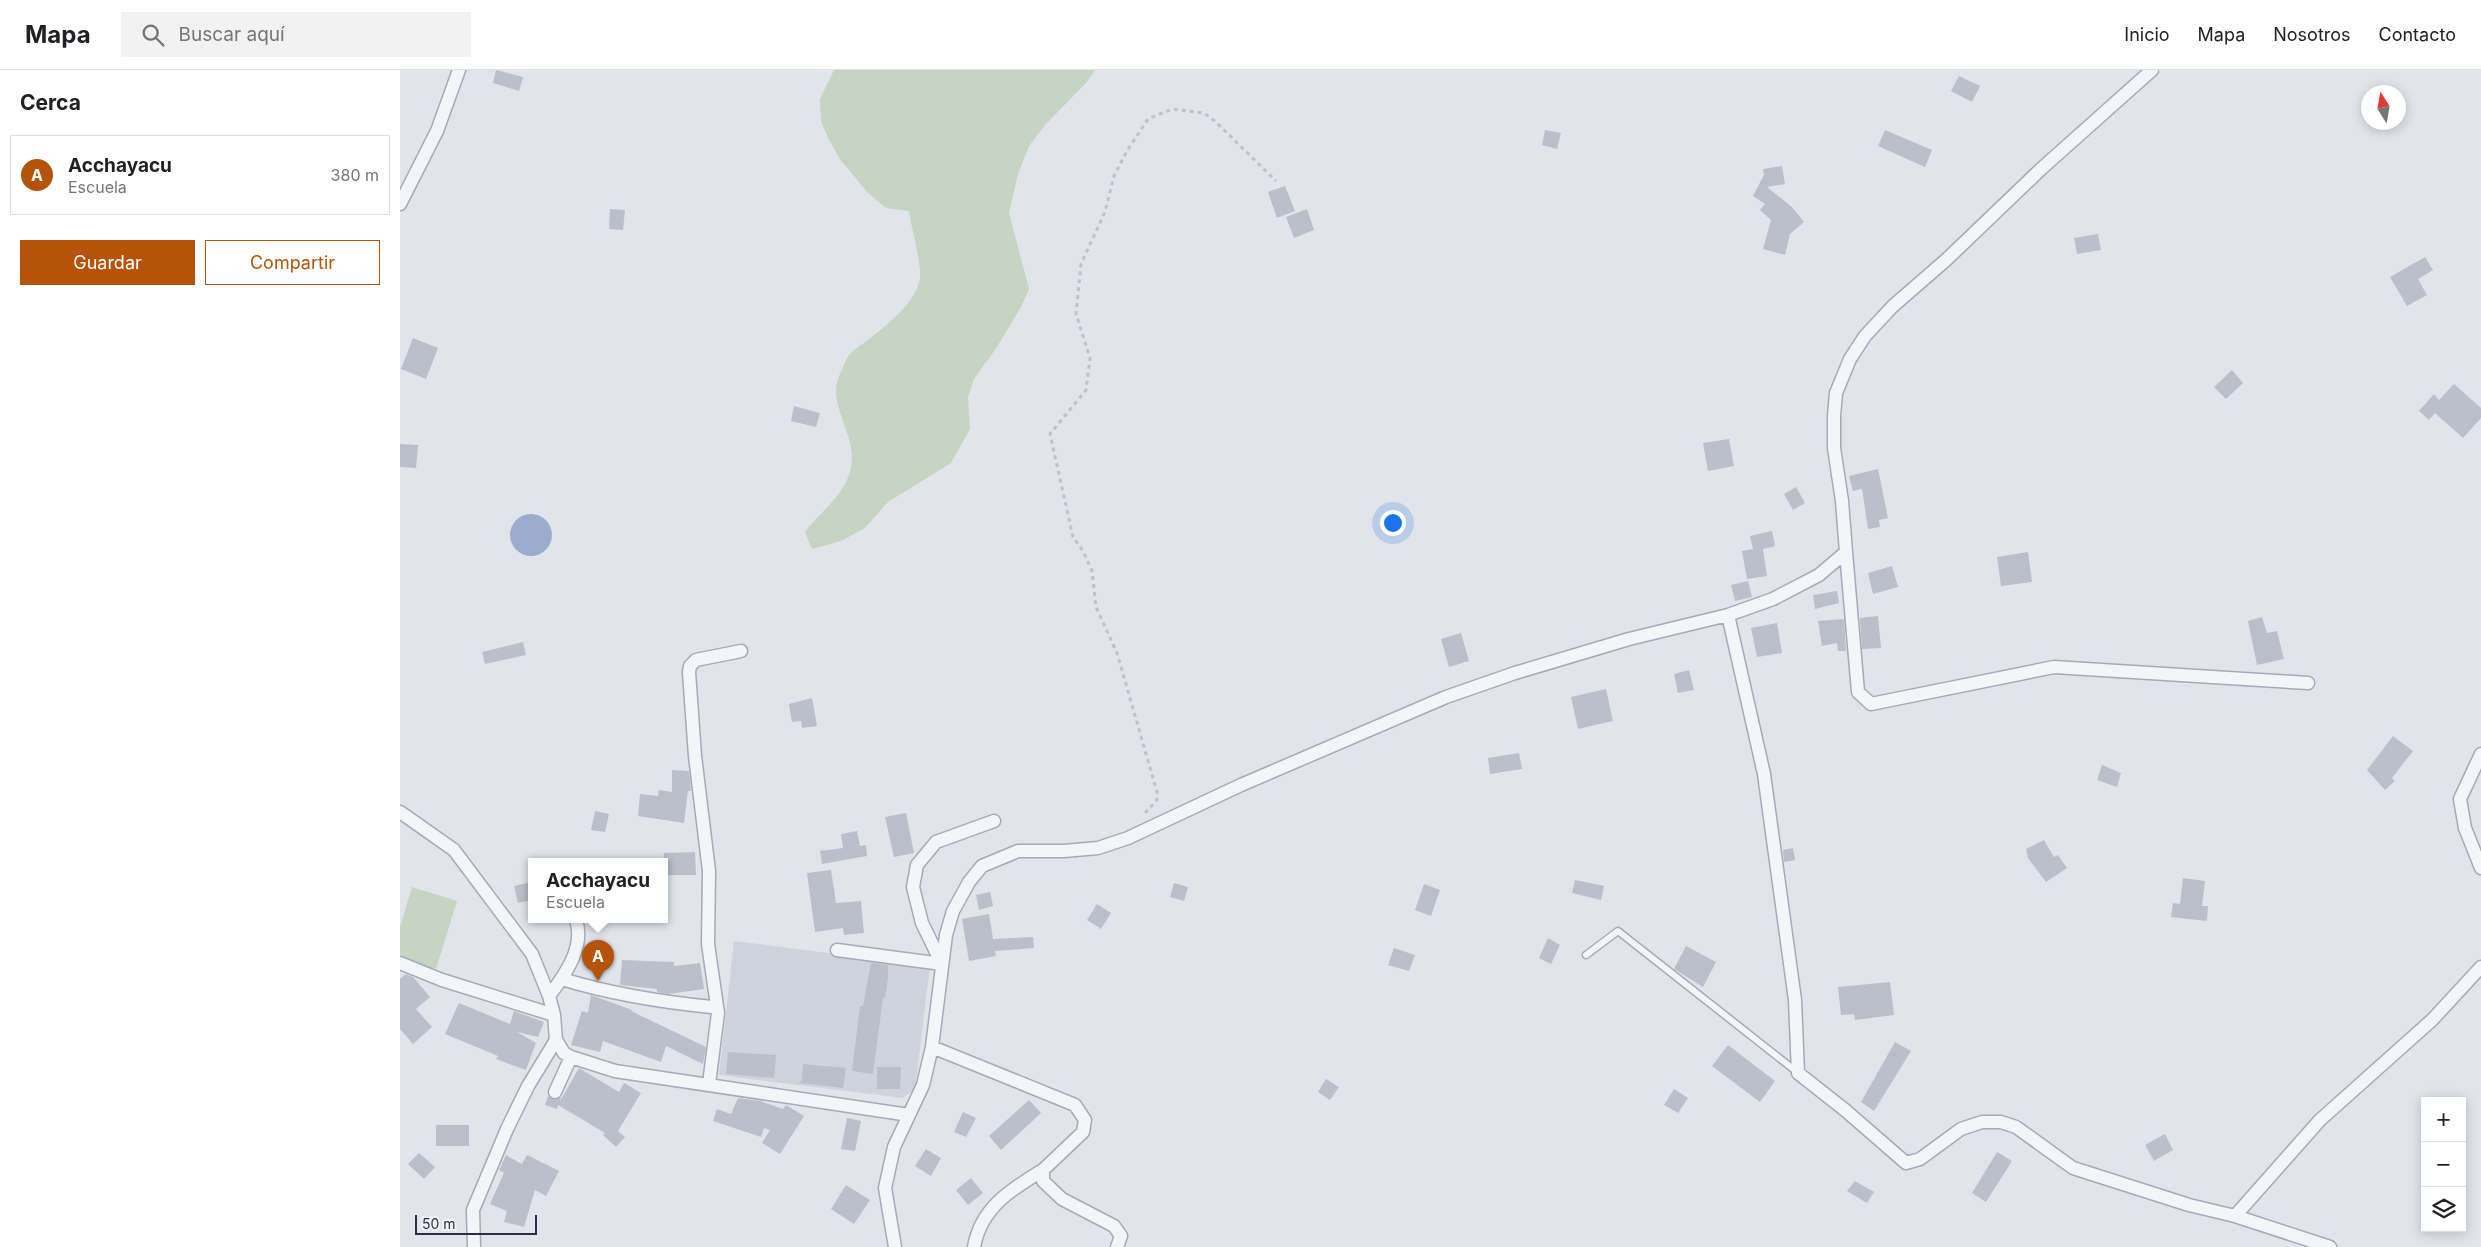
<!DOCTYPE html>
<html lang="es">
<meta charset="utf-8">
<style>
:root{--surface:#fff;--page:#f2f2f2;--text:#202124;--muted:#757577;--line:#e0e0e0;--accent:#b45309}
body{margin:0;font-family:Inter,sans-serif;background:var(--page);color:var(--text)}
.controls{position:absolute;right:15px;bottom:15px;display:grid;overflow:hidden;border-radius:0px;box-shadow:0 2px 12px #0003}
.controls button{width:45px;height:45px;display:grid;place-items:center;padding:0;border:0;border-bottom:1px solid var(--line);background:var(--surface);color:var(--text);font:25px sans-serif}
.compass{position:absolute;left:1961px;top:15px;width:45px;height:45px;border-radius:50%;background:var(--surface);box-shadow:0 2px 12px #0003;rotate:349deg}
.scale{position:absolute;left:15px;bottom:12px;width:122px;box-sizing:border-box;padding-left:5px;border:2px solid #293043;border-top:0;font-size:14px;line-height:18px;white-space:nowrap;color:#293043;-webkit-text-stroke:4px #f1f3f8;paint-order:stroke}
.you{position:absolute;left:992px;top:452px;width:18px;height:18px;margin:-12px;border:4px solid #fff;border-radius:50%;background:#1a73e8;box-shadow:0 0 0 8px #1a73e833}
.badge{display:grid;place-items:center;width:32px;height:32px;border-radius:50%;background:var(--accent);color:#fff;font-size:16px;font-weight:700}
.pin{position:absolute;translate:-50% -41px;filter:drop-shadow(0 1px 2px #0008)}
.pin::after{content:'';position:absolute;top:26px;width:18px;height:15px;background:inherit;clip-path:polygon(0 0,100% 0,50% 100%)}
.popup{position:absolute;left:128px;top:788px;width:140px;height:65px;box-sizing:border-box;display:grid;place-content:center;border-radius:0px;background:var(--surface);filter:drop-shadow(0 1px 4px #0005);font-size:16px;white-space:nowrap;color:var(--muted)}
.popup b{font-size:19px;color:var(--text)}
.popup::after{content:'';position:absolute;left:50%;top:100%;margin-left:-10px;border:10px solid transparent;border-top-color:var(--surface)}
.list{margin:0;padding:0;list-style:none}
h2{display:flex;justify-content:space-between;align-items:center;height:65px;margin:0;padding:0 20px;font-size:21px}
h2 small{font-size:16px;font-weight:400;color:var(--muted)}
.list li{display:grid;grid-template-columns:32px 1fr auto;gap:15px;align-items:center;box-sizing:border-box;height:80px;margin:0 10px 10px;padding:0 10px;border:1px solid var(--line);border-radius:0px}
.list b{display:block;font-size:19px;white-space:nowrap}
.list p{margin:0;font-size:16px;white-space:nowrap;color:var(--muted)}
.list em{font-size:16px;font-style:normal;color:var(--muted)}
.actions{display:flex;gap:10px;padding:15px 20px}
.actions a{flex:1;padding:11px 0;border:1px solid var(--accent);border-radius:0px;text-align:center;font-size:18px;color:var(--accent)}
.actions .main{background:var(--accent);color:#fff}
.icon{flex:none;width:28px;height:28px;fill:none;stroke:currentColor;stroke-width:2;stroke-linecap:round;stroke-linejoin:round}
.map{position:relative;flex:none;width:2081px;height:1177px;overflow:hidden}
header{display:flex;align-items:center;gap:30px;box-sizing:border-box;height:70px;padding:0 25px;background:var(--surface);border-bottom:1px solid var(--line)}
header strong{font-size:24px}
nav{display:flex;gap:28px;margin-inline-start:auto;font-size:18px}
.search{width:350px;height:45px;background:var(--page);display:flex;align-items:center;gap:12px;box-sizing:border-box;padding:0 18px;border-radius:0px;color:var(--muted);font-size:19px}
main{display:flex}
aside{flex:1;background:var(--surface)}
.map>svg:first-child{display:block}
.built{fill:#cfd3dd}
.green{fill:#c5d5c2}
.water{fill:#9badcc}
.building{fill:#bbbfcb}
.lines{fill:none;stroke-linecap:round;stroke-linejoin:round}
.service-casing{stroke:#a6aab5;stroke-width:9}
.minor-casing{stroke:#a6aab5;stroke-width:15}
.path{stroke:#bfc2ca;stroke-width:3;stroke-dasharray:4 4;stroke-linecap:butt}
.service{stroke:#f4f5f9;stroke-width:6}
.minor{stroke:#f4f5f9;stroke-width:12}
</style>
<header>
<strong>Mapa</strong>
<div class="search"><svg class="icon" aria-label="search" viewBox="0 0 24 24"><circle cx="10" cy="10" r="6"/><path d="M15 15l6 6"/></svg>Buscar aquí</div>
<nav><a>Inicio</a><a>Mapa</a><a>Nosotros</a><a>Contacto</a></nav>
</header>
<main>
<aside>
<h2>Cerca<small></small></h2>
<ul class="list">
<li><span class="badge">A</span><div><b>Acchayacu</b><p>Escuela</p></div><em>380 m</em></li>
</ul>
<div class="actions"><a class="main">Guardar</a><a>Compartir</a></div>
</aside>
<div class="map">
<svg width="2081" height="1177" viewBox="0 0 2081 1177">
<rect width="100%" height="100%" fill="#e1e4eb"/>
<!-- built -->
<path class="built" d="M 334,871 L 530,896 L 515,1019 L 503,1028 L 319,1005 Z"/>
<!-- green -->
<path class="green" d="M 434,0 L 695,0 L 686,13 L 645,55 L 629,76 L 618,104 L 609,143 L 629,219 L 621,237 L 597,277 L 574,309 L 568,327 L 570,359 L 551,393 L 488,432 L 465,458 L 441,471 L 412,479 L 405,462 C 419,443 441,428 449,405 C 462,367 426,340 439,306 C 442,300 445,291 449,285 C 453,280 461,275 467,271 C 485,256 516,234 520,208 C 522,196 511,157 509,141 L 486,138 L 467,122 L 440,89 L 429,70 L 421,51 L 420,29 Z
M 12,817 L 57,831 L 36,899 L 0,888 L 0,857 Z"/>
<!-- water -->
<path class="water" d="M110 465a21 21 0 1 1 42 0a21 21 0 1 1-42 0Z"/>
<!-- building -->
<path class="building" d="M 96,0 L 123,7 L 119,21 L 93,13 Z
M 1559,6 L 1580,16 L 1572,32 L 1551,21 Z
M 1145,60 L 1161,63 L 1157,79 L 1142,75 Z
M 1485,60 L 1532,80 L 1525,97 L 1478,76 Z
M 1382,96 L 1385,114 L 1367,117 L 1392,137 L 1404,152 L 1390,164 L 1385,185 L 1363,179 L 1371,150 L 1360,140 L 1365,134 L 1353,126 L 1364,105 L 1363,99 Z
M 885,116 L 895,141 L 877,148 L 868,122 Z
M 210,139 L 225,140 L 223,160 L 209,159 Z
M 907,139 L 914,160 L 894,168 L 886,147 Z
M 1698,164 L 1701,180 L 1677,184 L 1674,168 Z
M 2025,187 L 2033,200 L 2018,209 L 2027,225 L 2007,236 L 1990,207 Z
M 13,268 L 38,278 L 26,309 L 1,299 Z
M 1832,300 L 1843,313 L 1826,329 L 1814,317 Z
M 2054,314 L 2081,338 L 2081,348 L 2063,368 L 2035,343 L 2029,350 L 2019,341 L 2034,324 L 2039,330 Z
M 394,336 L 420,343 L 416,357 L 391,351 Z
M 1329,369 L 1334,396 L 1308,401 L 1303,373 Z
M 0,374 L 18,375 L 16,398 L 0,397 Z
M 1478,399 L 1488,448 L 1479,450 L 1480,457 L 1468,459 L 1462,419 L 1453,421 L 1449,406 Z
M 1396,417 L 1405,433 L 1393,440 L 1384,424 Z
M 1372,461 L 1375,476 L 1363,479 L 1367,506 L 1347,509 L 1342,481 L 1353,479 L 1350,466 Z
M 1628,482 L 1632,512 L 1601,516 L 1597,487 Z
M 1492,496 L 1498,517 L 1473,524 L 1468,503 Z
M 1348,511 L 1352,527 L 1335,531 L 1331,515 Z
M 1437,521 L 1439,533 L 1415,539 L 1413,525 Z
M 1478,546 L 1481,578 L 1462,579 L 1460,548 Z
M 1862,547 L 1867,563 L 1877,561 L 1884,589 L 1857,595 L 1848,551 Z
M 1444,549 L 1446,581 L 1438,581 L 1437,573 L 1422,576 L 1418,551 Z
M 1377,553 L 1382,583 L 1357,587 L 1351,558 Z
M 1061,563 L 1069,591 L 1049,597 L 1041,569 Z
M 123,572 L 126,585 L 85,594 L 82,582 Z
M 1289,600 L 1294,620 L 1278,623 L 1274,604 Z
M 1206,619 L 1213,651 L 1178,659 L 1171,627 Z
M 412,628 L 417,656 L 402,658 L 401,651 L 392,652 L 389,634 Z
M 1993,666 L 2013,681 L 1992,708 L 1995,711 L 1985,720 L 1967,700 Z
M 1119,683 L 1122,699 L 1090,704 L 1088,688 Z
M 1702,695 L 1721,703 L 1717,717 L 1697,710 Z
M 272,700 L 289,701 L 291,721 L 288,721 L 284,753 L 238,746 L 240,724 L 258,726 L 259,720 L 272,722 Z
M 195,741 L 209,744 L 205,762 L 191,760 Z
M 506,743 L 514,783 L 494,787 L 485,747 Z
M 457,761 L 460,776 L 466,775 L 467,786 L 422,794 L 420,781 L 443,778 L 441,764 Z
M 1644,770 L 1654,787 L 1658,785 L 1667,798 L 1646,812 L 1628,788 L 1626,779 Z
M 1393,778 L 1395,790 L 1384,792 L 1383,780 Z
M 295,782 L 296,805 L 264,805 L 264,783 Z
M 431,800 L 436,833 L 461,831 L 464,863 L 444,865 L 443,858 L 415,862 L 407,803 Z
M 1783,808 L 1805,811 L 1802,836 L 1808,836 L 1807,851 L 1771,847 L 1773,833 L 1780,834 Z
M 1175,810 L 1204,816 L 1201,830 L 1172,823 Z
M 132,812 L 132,830 L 118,833 L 114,816 Z
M 774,813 L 788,817 L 784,831 L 770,827 Z
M 1024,814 L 1040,820 L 1031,846 L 1015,840 Z
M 590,822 L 593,836 L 579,840 L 576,825 Z
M 697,834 L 711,843 L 701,859 L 687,850 Z
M 589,844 L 593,869 L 633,867 L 634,878 L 595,881 L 596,886 L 569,891 L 562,849 Z
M 1148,868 L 1160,875 L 1151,894 L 1139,888 Z
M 1286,876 L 1316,892 L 1303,917 L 1274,899 Z
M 994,878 L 1015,885 L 1009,901 L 988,895 Z
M 222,890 L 274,892 L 274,896 L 300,893 L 304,919 L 268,924 L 257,922 L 257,919 L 220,915 Z
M 471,893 L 488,895 L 488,908 L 485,928 L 483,928 L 473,1004 L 452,1001 L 460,936 L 463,936 Z
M 6,904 L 13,907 L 30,927 L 16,939 L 32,957 L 13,974 L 0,959 L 0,909 Z
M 1490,912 L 1494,945 L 1455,950 L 1454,944 L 1441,945 L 1438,917 Z
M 191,925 L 232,940 L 231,941 L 306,977 L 303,994 L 266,976 L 261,992 L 203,971 L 200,982 L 171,975 L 182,941 L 188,943 Z
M 59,933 L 110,954 L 114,941 L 144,952 L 138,967 L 117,962 L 136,973 L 126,1000 L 96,989 L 98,986 L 45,964 Z
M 1495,972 L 1511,981 L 1474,1041 L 1461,1032 Z
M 1328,975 L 1375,1011 L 1360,1032 L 1312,996 Z
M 328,982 L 376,985 L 374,1008 L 326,1004 Z
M 403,994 L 446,998 L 443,1018 L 399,1013 L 402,1010 Z
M 477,997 L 501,997 L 500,1019 L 477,1019 Z
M 179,998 L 219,1022 L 224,1013 L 241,1023 L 218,1061 L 225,1067 L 216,1077 L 203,1065 L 205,1063 L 158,1035 L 157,1039 L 145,1035 L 148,1026 L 155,1030 L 161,1027 L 160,1031 Z
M 926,1009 L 939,1017 L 930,1030 L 918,1022 Z
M 1274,1019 L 1288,1028 L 1278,1043 L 1264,1035 Z
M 338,1028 L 360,1031 L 383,1039 L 386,1035 L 404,1046 L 380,1084 L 362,1073 L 370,1060 L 364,1058 L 361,1067 L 313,1051 L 317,1039 L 331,1044 Z
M 629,1030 L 641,1043 L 601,1080 L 589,1066 Z
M 563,1042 L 576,1048 L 566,1067 L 554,1062 Z
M 447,1048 L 461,1051 L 455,1081 L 441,1079 Z
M 36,1055 L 69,1055 L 69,1076 L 36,1076 Z
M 1765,1064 L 1773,1080 L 1754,1091 L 1745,1075 Z
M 526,1079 L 541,1088 L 531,1106 L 515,1096 Z
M 1597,1082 L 1612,1091 L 1586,1132 L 1572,1123 Z
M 19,1083 L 35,1097 L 24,1109 L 8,1094 Z
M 106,1085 L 122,1094 L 127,1085 L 159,1101 L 146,1126 L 135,1120 L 124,1157 L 104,1152 L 107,1141 L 90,1134 L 104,1103 L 99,1100 Z
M 571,1108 L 583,1123 L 568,1135 L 556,1120 Z
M 1455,1111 L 1474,1122 L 1467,1133 L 1447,1121 Z
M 446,1115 L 470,1130 L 454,1154 L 431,1139 Z"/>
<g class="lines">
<!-- service casing -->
<g class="service-casing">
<path id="service" d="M 1186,885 L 1218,861 L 1397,1002"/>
</g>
<!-- minor casing -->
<g class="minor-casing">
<path id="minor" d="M 0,134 L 37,61 L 59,0
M 1446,482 L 1458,622 L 1471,634 L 1654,597 L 1908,613
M 1328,545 L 1364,704 L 1395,930 L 1398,1003 L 1445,1040 L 1506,1093 L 1520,1089 L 1561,1059 L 1582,1052 L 1601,1052 L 1616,1057 L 1673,1098 L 1789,1135 L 1835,1146 L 1930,1177
M 2081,684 L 2060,729 L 2065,758 L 2081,798
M 0,742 L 54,780 L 132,884 L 149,926 L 154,945 L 156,970 L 128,1016 L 107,1059 L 73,1140 L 74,1177
M 437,880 L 542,894
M 0,893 L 42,910 L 154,945
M 542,894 L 522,853 L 513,817 L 517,795 L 536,772 L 594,751
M 162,909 C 211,924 261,932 312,937
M 149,926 C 165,905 185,877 176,850
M 156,970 L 164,983 L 171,987 L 215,1001 L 509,1045
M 532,977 L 675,1035 L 685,1050 L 683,1062 L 643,1100 L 643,1111 L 662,1129 L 714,1156 L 721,1166 L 717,1177
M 309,1014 L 318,943 L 308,874 L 309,801 L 295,686 L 289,602 L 290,596 L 296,590 L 341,581
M 155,1022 L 171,987
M 1835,1146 L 1920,1050 L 2032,950 L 2081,897
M 495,1177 L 485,1118 L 494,1077 L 523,1015 L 532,977 L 546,865 L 553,841 L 569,812 L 582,796 L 618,781 L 664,781 L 698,778 L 728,768 L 841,715 L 1046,627 L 1115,603 L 1229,569 L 1328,545 L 1373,529 L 1419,505 L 1446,482 L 1442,431 L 1434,378 L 1434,346 L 1436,323 L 1450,289 L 1465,266 L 1493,236 L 1546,190 L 1641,99 L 1752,0
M 574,1177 C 581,1138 610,1120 643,1100"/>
</g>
<!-- path -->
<path class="path" d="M 745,743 L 757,730 L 757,722 L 717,583 L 696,537 L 692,501 L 683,481 L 673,467 L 650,364 L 686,320 L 690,288 L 676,244 L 681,194 L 705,142 L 714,106 L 727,81 L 748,49 L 772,39 L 804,43 L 816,52 L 876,111"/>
<!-- service -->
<use href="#service" class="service"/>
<!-- minor -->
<use href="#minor" class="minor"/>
</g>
</svg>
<div class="controls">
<button>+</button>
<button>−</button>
<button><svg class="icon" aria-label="layers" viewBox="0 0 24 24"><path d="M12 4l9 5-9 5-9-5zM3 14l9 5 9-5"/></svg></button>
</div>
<svg class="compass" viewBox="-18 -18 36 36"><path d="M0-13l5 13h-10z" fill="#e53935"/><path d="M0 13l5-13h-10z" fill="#757577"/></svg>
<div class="scale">50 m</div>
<div class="you"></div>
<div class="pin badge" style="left:198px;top:911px">A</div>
<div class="popup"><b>Acchayacu</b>Escuela</div>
</div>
</main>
